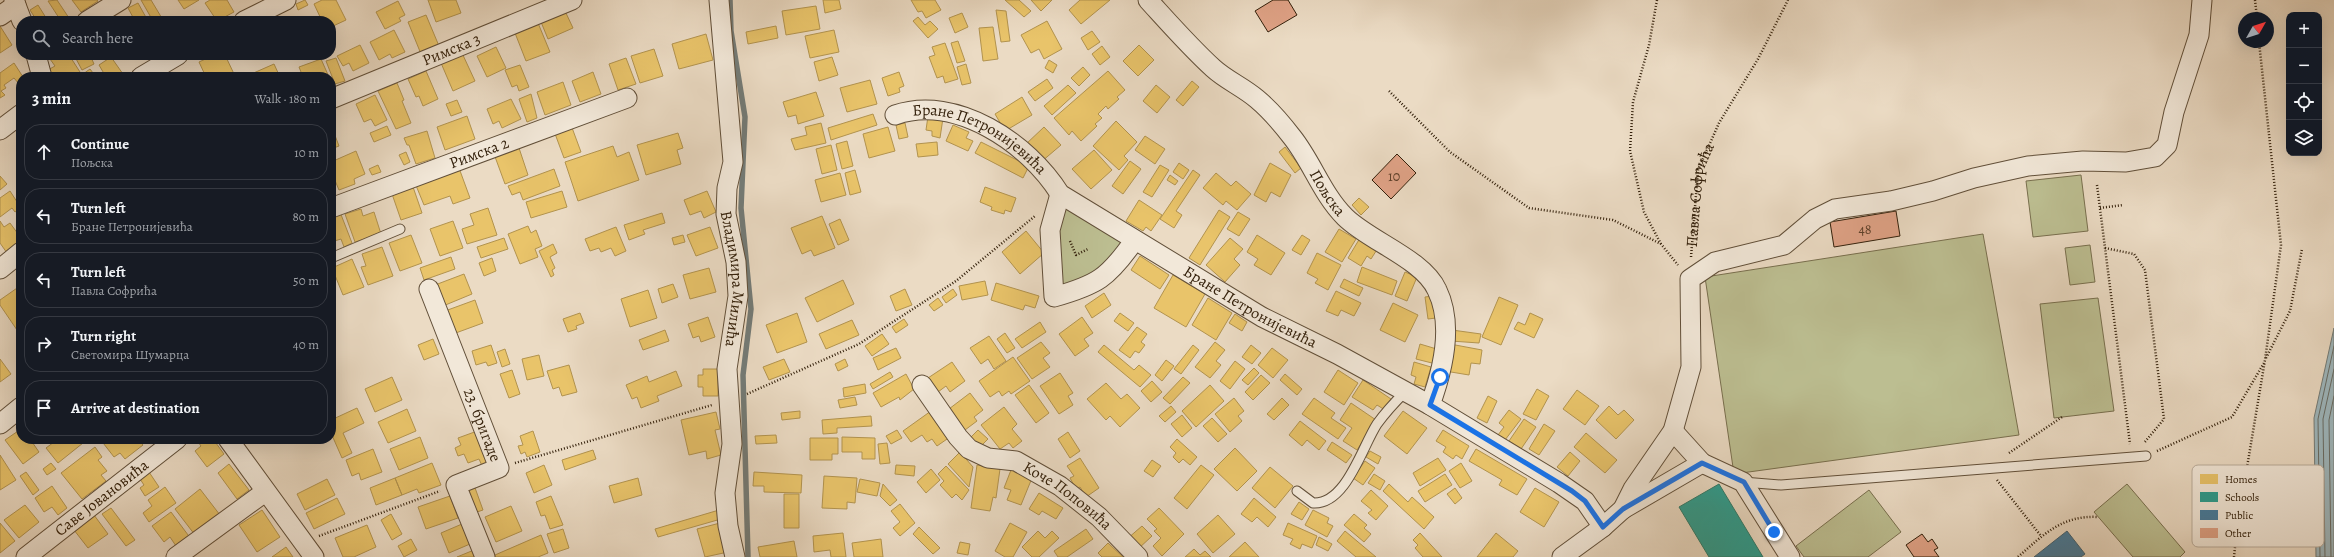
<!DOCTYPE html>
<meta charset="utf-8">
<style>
:root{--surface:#171b24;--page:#242831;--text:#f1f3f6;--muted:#9ea1a6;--line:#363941}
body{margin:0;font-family:Alegreya,serif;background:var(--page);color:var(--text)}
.controls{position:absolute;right:12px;top:12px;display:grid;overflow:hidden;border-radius:8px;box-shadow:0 4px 16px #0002}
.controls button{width:36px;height:36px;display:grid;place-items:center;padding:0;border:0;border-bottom:1px solid var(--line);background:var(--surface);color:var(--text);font:20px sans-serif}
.compass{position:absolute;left:2238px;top:12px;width:36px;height:36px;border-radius:50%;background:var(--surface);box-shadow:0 4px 16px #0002;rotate:51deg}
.stop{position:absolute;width:12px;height:12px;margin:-9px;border:3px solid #1a73e8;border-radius:50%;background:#fff}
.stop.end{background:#1a73e8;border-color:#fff;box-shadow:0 1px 4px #0008}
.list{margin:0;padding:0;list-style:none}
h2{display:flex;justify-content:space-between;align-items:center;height:52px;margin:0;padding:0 16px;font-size:17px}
h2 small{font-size:13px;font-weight:400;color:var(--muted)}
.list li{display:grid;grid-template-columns:26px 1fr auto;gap:12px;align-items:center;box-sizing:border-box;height:56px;margin:0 8px 8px;padding:0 8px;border:1px solid var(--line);border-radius:16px}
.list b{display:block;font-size:15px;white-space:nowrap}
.list p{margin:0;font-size:13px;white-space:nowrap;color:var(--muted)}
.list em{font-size:13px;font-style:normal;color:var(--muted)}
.icon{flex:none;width:22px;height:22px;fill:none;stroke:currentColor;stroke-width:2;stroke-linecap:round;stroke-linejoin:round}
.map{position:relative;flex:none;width:2334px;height:557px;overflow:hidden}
.search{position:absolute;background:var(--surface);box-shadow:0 4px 16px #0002;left:16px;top:16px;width:320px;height:44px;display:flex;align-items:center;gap:10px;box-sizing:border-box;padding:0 14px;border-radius:16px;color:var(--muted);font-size:15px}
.panel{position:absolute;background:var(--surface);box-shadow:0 4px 16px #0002;left:16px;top:72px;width:320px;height:372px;border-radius:16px}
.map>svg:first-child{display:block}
.green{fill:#bcbe91;stroke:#786f4e}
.water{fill:#9eb8bf;stroke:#737b77}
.homes{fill:#e9c46a;stroke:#b2934e}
.schools{fill:#2a9d8f;stroke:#2d7867}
.public{fill:#457b9d;stroke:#406071}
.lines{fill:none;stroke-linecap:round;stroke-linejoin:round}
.shore{stroke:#686c65;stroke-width:1}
.stream{stroke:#737b77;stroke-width:5.5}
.building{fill:#dfa286;stroke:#33200b}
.lane-casing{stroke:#614f39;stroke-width:11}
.street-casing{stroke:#614f39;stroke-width:21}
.path{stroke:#33200b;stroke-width:2.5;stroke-dasharray:1 2;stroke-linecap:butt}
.lane{stroke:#f2e8d9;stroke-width:9}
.street{stroke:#f2e8d9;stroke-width:19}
.route{stroke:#1a73e8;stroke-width:5}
.labels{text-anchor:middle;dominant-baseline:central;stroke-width:4;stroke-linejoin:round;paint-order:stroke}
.number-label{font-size:14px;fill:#5e402a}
.street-label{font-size:16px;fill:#33200b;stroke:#f2e8d9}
.key{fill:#f2e8d9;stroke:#b9ac9b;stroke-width:1}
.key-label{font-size:11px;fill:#33200b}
</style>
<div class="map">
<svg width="2334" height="557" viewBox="0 0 2334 557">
<rect width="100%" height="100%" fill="#ebdbc4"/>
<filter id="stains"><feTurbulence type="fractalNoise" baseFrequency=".005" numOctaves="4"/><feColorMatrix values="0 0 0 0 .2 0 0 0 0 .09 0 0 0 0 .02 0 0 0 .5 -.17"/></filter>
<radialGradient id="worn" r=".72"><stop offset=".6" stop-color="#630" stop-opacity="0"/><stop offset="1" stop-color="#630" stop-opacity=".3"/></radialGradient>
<!-- green -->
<path class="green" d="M 2081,175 L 2088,231 L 2033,237 L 2026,181 Z
M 1068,209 L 1123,243 L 1102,269 L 1067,287 L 1062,285 L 1056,229 L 1063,210 Z
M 1983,234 L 2019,435 L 1734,474 L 1705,277 Z
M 2090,245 L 2095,282 L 2070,285 L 2065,248 Z
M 2098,298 L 2114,411 L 2054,418 L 2040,304 Z
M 2127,484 L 2185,552 L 2180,557 L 2133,557 L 2094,512 Z
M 1869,490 L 1901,532 L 1868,557 L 1804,557 L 1796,546 Z"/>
<!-- water -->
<path class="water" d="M 2334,328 L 2334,557 L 2316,557 L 2314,418 Z"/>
<!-- homes -->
<path class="homes" d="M 57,0 L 71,21 L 61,21 L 48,1 Z
M 72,0 L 97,0 L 98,1 L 81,12 Z
M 141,0 L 151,0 L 163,20 L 153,21 Z
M 178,0 L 199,0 L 184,9 Z
M 210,0 L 227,0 L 234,12 L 217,21 L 205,3 Z
M 305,0 L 308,5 L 298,10 L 296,4 Z
M 322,0 L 336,0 L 346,20 L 331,27 L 331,21 L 322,21 L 314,4 Z
M 428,0 L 456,0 L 461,13 L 436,22 Z
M 823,0 L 839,0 L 841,9 L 825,13 Z
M 911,0 L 935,0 L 941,10 L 926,18 L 922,11 L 918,12 Z
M 1005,0 L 1019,0 L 1031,11 L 1024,17 Z
M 1031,0 L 1052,0 L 1041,11 Z
M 1080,0 L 1110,0 L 1081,24 L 1069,10 Z
M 398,1 L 405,15 L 399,18 L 401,21 L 385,29 L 376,12 Z
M 138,3 L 148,21 L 135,21 L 128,8 Z
M 38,5 L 48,21 L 37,21 L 30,10 Z
M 816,6 L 820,29 L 786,35 L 782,11 Z
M 996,10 L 1006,11 L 1010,41 L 1001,42 Z
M 565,11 L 573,28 L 548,39 L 541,22 Z
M 962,13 L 968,27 L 955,33 L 949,18 Z
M 426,15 L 439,46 L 421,54 L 408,22 Z
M 918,17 L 925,25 L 930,21 L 938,29 L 928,38 L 913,21 Z
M 1047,21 L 1062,49 L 1044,59 L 1039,49 L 1031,53 L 1021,35 Z
M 538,23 L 550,52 L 526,61 L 515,33 Z
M 0,26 L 12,45 L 0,53 Z
M 776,26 L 778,38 L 748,44 L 746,32 Z
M 993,27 L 998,59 L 983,61 L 979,28 Z
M 394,30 L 405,52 L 392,58 L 390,54 L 379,60 L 370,42 Z
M 834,30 L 839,52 L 810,58 L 805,36 Z
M 1092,31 L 1100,42 L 1088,50 L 1081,38 Z
M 706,34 L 713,60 L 679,69 L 672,44 Z
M 958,41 L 965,61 L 957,63 L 951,43 Z
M 945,43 L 958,79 L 945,83 L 943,76 L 937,78 L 929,57 L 935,55 L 932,47 Z
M 360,45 L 369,63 L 353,71 L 349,63 L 343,66 L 337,56 Z
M 1139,45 L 1154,60 L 1138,76 L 1123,61 Z
M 1102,46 L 1110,57 L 1100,65 L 1092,54 Z
M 496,47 L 506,68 L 487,77 L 477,56 Z
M 654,49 L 663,76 L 640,83 L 631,56 Z
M 462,53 L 475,81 L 453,91 L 441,63 Z
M 56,55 L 69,55 L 80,72 L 71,77 L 50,77 L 46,71 L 55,66 L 50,59 Z
M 74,55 L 90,55 L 94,64 L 82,70 Z
M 214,55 L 225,55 L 235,76 L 206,77 L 199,62 Z
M 111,57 L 123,74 L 118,77 L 106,77 L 99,65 Z
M 832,57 L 838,75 L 819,81 L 814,62 Z
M 336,58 L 345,81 L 335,84 L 326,61 Z
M 626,58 L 636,84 L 618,90 L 609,64 Z
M 321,59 L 329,77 L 303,77 L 299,67 Z
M 1049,60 L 1057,65 L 1053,73 L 1045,68 Z
M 14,63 L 23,77 L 21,77 L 21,83 L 19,84 L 14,78 L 4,85 L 6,88 L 1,91 L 5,95 L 0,98 L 0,73 Z
M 274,64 L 280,77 L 250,77 L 249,75 Z
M 966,64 L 971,83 L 962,85 L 957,67 Z
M 520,65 L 529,87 L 519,91 L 517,85 L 512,87 L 505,70 Z
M 1083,67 L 1090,75 L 1079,86 L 1071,78 Z
M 90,69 L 96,77 L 79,77 Z
M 426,71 L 438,99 L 423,106 L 419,96 L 416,97 L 408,79 Z
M 1108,71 L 1125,90 L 1117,97 L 1119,99 L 1108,109 L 1106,106 L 1098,114 L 1102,118 L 1095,124 L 1097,126 L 1081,141 L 1072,131 L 1069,135 L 1054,118 Z
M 593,72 L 601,94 L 580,102 L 572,81 Z
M 899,72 L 904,86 L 899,88 L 900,92 L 888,96 L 882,78 Z
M 1047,79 L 1053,88 L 1035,101 L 1028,92 Z
M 870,80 L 877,104 L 847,112 L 840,88 Z
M 1192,81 L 1199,87 L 1183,106 L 1176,100 Z
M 563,82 L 571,105 L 545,115 L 537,92 Z
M 397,83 L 404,100 L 402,101 L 411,123 L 396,129 L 378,91 Z
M 1068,85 L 1076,93 L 1052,115 L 1044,106 Z
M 1156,85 L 1170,97 L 1157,113 L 1143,101 Z
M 816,92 L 824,116 L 798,124 L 796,115 L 788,117 L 783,102 Z
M 531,94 L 537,118 L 527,122 L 519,99 Z
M 375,95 L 387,120 L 375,126 L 371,119 L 364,122 L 356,104 Z
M 1022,97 L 1032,115 L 1005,131 L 995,114 Z
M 511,99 L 521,119 L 502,128 L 499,121 L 493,124 L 487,109 Z
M 457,100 L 462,112 L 451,116 L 446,104 Z
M 873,114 L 877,125 L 831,140 L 828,128 Z
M 467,116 L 475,139 L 445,150 L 437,127 Z
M 928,116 L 943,118 L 940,138 L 932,136 L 932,131 L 926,130 Z
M 1116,121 L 1137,142 L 1124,156 L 1128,160 L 1119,170 L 1093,146 Z
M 821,123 L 826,143 L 795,150 L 791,139 L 807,135 L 805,127 Z
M 905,123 L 908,137 L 899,139 L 896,125 Z
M 331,125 L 339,146 L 331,149 Z
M 571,125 L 581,152 L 564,158 L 554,131 Z
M 953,125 L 969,132 L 966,138 L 973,141 L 968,151 L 946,141 Z
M 387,126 L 391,135 L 374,142 L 370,133 Z
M 888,127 L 895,151 L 869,158 L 863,134 Z
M 1044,127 L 1061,145 L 1041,162 L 1025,145 Z
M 427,131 L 435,158 L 416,164 L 409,145 L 407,145 L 404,138 Z
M 678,133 L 683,148 L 677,150 L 681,164 L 646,175 L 637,145 Z
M 1145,136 L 1165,149 L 1155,164 L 1135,150 Z
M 847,141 L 853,166 L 842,169 L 836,144 Z
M 937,142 L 938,155 L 918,157 L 916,144 Z
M 981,142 L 1029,166 L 1023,178 L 975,153 Z
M 518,145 L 528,175 L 505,184 L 494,154 Z
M 831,145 L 837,170 L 822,174 L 816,149 Z
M 613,146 L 617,157 L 629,152 L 639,180 L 578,201 L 565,162 Z
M 1285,147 L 1301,168 L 1295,173 L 1279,152 Z
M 1094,150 L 1112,170 L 1091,189 L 1072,169 Z
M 356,151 L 365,174 L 354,179 L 355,184 L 339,190 L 331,171 L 331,162 Z
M 406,152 L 410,162 L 404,165 L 399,155 Z
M 1130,161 L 1141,169 L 1123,194 L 1112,186 Z
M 1179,163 L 1189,170 L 1183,179 L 1173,172 Z
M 1270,163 L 1291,175 L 1280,197 L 1271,192 L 1266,202 L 1254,195 Z
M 378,165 L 381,172 L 372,175 L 369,169 Z
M 1160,165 L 1169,170 L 1152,197 L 1143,192 Z
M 459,168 L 470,198 L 453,204 L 450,196 L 424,205 L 415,183 Z
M 554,169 L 560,186 L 523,200 L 520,192 L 512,195 L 508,186 Z
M 855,170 L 861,192 L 850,195 L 845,173 Z
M 1193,170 L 1200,175 L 1176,211 L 1182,215 L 1174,228 L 1160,219 Z
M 840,173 L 846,195 L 821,202 L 815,180 Z
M 1216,173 L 1231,186 L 1236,181 L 1251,194 L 1237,210 L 1226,201 L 1223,205 L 1203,188 Z
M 1170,175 L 1178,181 L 1175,185 L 1167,180 Z
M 0,176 L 7,184 L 0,190 Z
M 412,184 L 422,213 L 401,220 L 391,191 Z
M 985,187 L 1016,198 L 1011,212 L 1005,210 L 1004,214 L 991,210 L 992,207 L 980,202 Z
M 10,191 L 21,208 L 15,212 L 12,208 L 0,217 L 0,198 Z
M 562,191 L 567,207 L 531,218 L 526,202 Z
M 707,191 L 716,212 L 704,218 L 701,211 L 690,215 L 684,200 Z
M 1359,198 L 1369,207 L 1361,215 L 1352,205 Z
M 1139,200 L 1162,215 L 1151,231 L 1146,227 L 1143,231 L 1126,221 Z
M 488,208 L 497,235 L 467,244 L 462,229 L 474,225 L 470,214 Z
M 361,209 L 363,216 L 374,212 L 381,234 L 355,242 L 345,214 Z
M 1219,210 L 1230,217 L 1200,265 L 1189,258 Z
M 340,212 L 352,243 L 344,247 L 341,239 L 331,242 L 331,215 Z
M 1238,212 L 1250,219 L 1239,236 L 1227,229 Z
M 662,213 L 665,223 L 643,230 L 645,234 L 629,240 L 624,225 Z
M 822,216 L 835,248 L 814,256 L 811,250 L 802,254 L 791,228 Z
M 840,219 L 849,240 L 838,245 L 829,224 Z
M 0,221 L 4,227 L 10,223 L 21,238 L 21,243 L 7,253 L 0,243 Z
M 453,221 L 463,248 L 440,256 L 430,229 Z
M 528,226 L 531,233 L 536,230 L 542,246 L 535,249 L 538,257 L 520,264 L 508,234 Z
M 616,227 L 626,251 L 615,256 L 611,248 L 601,252 L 599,248 L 590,251 L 585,239 Z
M 710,227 L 718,248 L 696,256 L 687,235 Z
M 1339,229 L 1356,239 L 1342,262 L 1325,252 Z
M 1026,231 L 1044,253 L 1020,274 L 1002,252 Z
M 411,235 L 422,263 L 400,271 L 389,243 Z
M 683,235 L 685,242 L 674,245 L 672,238 Z
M 1257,235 L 1285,253 L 1271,275 L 1254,265 L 1258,259 L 1247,252 Z
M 1302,235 L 1310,240 L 1301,255 L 1292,250 Z
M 504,238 L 508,249 L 481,258 L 477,247 Z
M 1230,238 L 1243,249 L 1234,259 L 1240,265 L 1225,282 L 1206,265 Z
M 1360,238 L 1378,248 L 1371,259 L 1367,256 L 1361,266 L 1348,258 Z
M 553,244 L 557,253 L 550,257 L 555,268 L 552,270 L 554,275 L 551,277 L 539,251 Z
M 382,247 L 393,276 L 368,285 L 361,267 L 366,266 L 362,254 Z
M 1317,253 L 1341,265 L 1328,290 L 1315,283 L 1318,279 L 1307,273 Z
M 1140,256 L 1169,275 L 1160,289 L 1131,270 Z
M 451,257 L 455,269 L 424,280 L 420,268 Z
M 492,258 L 496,271 L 484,276 L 479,263 Z
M 352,259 L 364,287 L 343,295 L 332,268 Z
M 1362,267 L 1397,281 L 1392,295 L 1357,282 Z
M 709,268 L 716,292 L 690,299 L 683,275 Z
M 1405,272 L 1417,277 L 1407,301 L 1395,296 Z
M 464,274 L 472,294 L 443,306 L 435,285 Z
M 1173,275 L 1205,294 L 1186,327 L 1154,308 Z
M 1344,279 L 1363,288 L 1359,296 L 1340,287 Z
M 843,280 L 854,304 L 817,322 L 805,298 Z
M 985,281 L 988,295 L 962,300 L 959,286 Z
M 996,283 L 1039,296 L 1035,308 L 1025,305 L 1023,310 L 991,300 Z
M 673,284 L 678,297 L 662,303 L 658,289 Z
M 20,286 L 21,327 L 17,330 L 0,305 L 0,300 Z
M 905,289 L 912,305 L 896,311 L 890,296 Z
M 953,289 L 957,295 L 946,303 L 942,297 Z
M 648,290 L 657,318 L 630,327 L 621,299 Z
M 1336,291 L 1361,303 L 1354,316 L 1341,310 L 1338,316 L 1326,311 Z
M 1104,293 L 1111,305 L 1092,318 L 1085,306 Z
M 1433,296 L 1436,318 L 1428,319 L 1425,297 Z
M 1499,297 L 1518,305 L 1501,345 L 1482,337 Z
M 938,298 L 943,305 L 934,311 L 929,305 Z
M 1208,298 L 1232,313 L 1216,340 L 1192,325 Z
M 475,300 L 483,323 L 453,334 L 445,311 Z
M 1393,303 L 1418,315 L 1405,342 L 1380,330 Z
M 580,313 L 584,323 L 576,326 L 577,329 L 568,332 L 563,319 Z
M 797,313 L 807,342 L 777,353 L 766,325 Z
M 1120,313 L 1134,323 L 1128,331 L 1114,321 Z
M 1530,313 L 1543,319 L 1534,338 L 1514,329 L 1518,322 L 1525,325 Z
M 1235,314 L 1247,322 L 1242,331 L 1229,323 Z
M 708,317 L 715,337 L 701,342 L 699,336 L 693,338 L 688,324 Z
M 1082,317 L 1093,333 L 1084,339 L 1089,346 L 1075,356 L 1059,334 Z
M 904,319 L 908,325 L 896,333 L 892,327 Z
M 852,320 L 859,335 L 826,349 L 819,334 Z
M 1040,322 L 1046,332 L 1022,348 L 1015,339 Z
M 1137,327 L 1147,334 L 1141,342 L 1145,345 L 1139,353 L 1135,351 L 1130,358 L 1119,350 Z
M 665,330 L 669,341 L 643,350 L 639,340 Z
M 1452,330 L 1481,334 L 1479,343 L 1451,341 Z
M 1005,333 L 1015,348 L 1007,353 L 997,339 Z
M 882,334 L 889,344 L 872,356 L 865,346 Z
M 989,336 L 1006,361 L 994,369 L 988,359 L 981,364 L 970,348 Z
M 433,339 L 439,354 L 424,360 L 418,345 Z
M 1041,342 L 1050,353 L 1043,358 L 1050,367 L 1032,379 L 1017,358 Z
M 1215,342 L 1225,350 L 1216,361 L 1221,365 L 1210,378 L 1195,367 Z
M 1420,344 L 1440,350 L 1436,364 L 1416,359 Z
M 1450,344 L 1482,350 L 1480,364 L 1471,363 L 1469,375 L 1445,371 Z
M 491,345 L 497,363 L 488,366 L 486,362 L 476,365 L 472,351 Z
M 1104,345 L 1134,370 L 1139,365 L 1151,375 L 1140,387 L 1098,352 Z
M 1193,345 L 1199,350 L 1181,374 L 1174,369 Z
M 1251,345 L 1261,353 L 1252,364 L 1242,357 Z
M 896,348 L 901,358 L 878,370 L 873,358 Z
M 1272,348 L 1288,360 L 1273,378 L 1258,365 Z
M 505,349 L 510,364 L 502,367 L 497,352 Z
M 539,355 L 544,376 L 527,380 L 522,359 Z
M 1013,357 L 1030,381 L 1011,394 L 1009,391 L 1002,396 L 999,391 L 990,397 L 979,381 Z
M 0,359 L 11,374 L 0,382 Z
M 784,359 L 790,372 L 769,380 L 763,367 Z
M 845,359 L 848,366 L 838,371 L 835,364 Z
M 1166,360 L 1174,366 L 1162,381 L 1155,375 Z
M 1235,361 L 1245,369 L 1230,389 L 1220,381 Z
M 952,362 L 965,381 L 950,392 L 946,386 L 938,392 L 928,378 Z
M 1414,362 L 1431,367 L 1425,387 L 1414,384 L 1416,377 L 1411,375 Z
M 569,365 L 577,392 L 562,396 L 559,387 L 553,389 L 547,371 Z
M 1254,368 L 1259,373 L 1248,385 L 1242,380 Z
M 703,369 L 718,369 L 718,396 L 703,396 L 703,387 L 698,387 L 698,375 L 703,375 Z
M 512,370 L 520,394 L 509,398 L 500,374 Z
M 1338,370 L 1358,383 L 1344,405 L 1324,392 Z
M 676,371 L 682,386 L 657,396 L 659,401 L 641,408 L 637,397 L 632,399 L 626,385 L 647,376 L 649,382 Z
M 890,372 L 893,377 L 873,389 L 870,384 Z
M 1060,373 L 1073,393 L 1068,396 L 1073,405 L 1059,414 L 1040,386 Z
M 906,374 L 914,389 L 900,400 L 899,397 L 881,407 L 873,393 Z
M 1285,374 L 1302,389 L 1297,395 L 1280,380 Z
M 1261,375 L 1270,383 L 1253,400 L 1245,392 Z
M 392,377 L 402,400 L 375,412 L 365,389 Z
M 1183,377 L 1190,383 L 1170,404 L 1163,398 Z
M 1363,380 L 1391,399 L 1385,410 L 1377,405 L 1373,410 L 1352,397 Z
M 1152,381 L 1162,392 L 1151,402 L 1141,391 Z
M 1106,383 L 1121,399 L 1127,394 L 1140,408 L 1120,427 L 1110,416 L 1106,420 L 1087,399 Z
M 865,384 L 866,393 L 844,397 L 843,388 Z
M 1029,385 L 1049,413 L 1036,423 L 1015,395 Z
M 1210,385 L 1224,401 L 1196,427 L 1182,411 Z
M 1537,389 L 1549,396 L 1536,420 L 1523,414 Z
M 1577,390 L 1599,406 L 1585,425 L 1563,409 Z
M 970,393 L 983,410 L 974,417 L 977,421 L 961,433 L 945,412 Z
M 1488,396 L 1497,401 L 1487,423 L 1477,418 Z
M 855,397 L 857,405 L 840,408 L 838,400 Z
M 1234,398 L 1244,411 L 1238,416 L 1242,421 L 1230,432 L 1215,414 Z
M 1282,398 L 1289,405 L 1274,420 L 1267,414 Z
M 1314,398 L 1335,413 L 1331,418 L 1346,428 L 1338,439 L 1302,414 Z
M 1351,403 L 1376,420 L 1357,450 L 1343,441 L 1352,428 L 1340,420 Z
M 1171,406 L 1176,412 L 1165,422 L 1159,416 Z
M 1609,406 L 1618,415 L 1624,410 L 1634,420 L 1616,439 L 1596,420 Z
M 1004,407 L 1017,424 L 1012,429 L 1022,441 L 1013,448 L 1009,443 L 1000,449 L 981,425 Z
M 357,408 L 364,423 L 343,433 L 352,453 L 342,458 L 331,433 L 331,420 Z
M 407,409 L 416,431 L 388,443 L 378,422 Z
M 1509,410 L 1521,419 L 1505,440 L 1498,435 L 1504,427 L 1499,423 Z
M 800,411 L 800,418 L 782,420 L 781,413 Z
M 931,411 L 950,437 L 937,446 L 932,439 L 927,442 L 922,435 L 911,442 L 903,431 Z
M 1403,411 L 1427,428 L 1407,454 L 1384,436 Z
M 716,412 L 720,429 L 715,430 L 721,455 L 707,459 L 706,451 L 689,455 L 681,420 Z
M 1182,415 L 1192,428 L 1182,437 L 1171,424 Z
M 871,416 L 872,426 L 837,428 L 837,433 L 823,434 L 822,420 Z
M 1212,418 L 1227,434 L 1218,442 L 1203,426 Z
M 1524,419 L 1536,427 L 1521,449 L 1509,441 Z
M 1300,421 L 1326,441 L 1319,450 L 1307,440 L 1302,446 L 1289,435 Z
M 1544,424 L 1555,431 L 1539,455 L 1529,449 Z
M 21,429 L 21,439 L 30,439 L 39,452 L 23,464 L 5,440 Z
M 480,430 L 493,464 L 483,468 L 479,459 L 468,463 L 464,454 L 458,456 L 455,448 L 461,445 L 458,438 Z
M 897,430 L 902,438 L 891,444 L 886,436 Z
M 978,430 L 988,439 L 979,448 L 970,438 Z
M 1443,430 L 1469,446 L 1462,459 L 1456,455 L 1453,459 L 1443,452 L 1446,447 L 1436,441 Z
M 533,431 L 540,452 L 527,457 L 525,452 L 521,454 L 518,446 L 523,445 L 520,436 Z
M 1068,432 L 1080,451 L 1070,458 L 1058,439 Z
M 1586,433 L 1617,460 L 1605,473 L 1574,447 Z
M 776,435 L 777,443 L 756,444 L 755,436 Z
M 420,437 L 428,458 L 399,470 L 390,449 Z
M 842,437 L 875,438 L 875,459 L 862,459 L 862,452 L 842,452 Z
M 810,438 L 838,438 L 838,454 L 832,454 L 832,460 L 810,460 Z
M 58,439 L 80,439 L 83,443 L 58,463 L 46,448 Z
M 100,439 L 138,439 L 143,445 L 125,459 L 120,453 L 114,457 Z
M 196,439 L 213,439 L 224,454 L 207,467 L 195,451 L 201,446 Z
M 1177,439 L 1197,457 L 1190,465 L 1183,459 L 1179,463 L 1173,457 L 1176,453 L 1170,447 Z
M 1332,442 L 1352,455 L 1346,463 L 1327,450 Z
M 887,443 L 890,463 L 880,464 L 878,444 Z
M 95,447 L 102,457 L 98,460 L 107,471 L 101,475 L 106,481 L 82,499 L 61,473 Z
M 1235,448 L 1257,471 L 1237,491 L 1214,469 Z
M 373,449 L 382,472 L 361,480 L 359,473 L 352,476 L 346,460 Z
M 1476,449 L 1527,479 L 1517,495 L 1499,485 L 1502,480 L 1469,461 Z
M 593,450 L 596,459 L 565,470 L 562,460 Z
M 1370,451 L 1381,457 L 1378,464 L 1366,457 Z
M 960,452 L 973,467 L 969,487 L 948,464 Z
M 1570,452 L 1580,461 L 1568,476 L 1557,467 Z
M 0,455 L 16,480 L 0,490 Z
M 1080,458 L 1099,488 L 1086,497 L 1080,487 L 1076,489 L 1070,478 L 1074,476 L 1067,466 Z
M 1438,458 L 1446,470 L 1420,486 L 1413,473 Z
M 1152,460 L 1161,466 L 1153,477 L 1144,471 Z
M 1365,461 L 1375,468 L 1363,485 L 1353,478 Z
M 51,463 L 56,469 L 47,475 L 43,469 Z
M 432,463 L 441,485 L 419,493 L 417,489 L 402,495 L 395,478 Z
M 1461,463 L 1472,481 L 1460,488 L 1449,471 Z
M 229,464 L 249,490 L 237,499 L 218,473 Z
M 544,465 L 552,485 L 534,493 L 526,473 Z
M 896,465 L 915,466 L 914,476 L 895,474 Z
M 977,465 L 1000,469 L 996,498 L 993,497 L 990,511 L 971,508 Z
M 1201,465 L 1214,475 L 1187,509 L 1174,498 Z
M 946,466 L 969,490 L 962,500 L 956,494 L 952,498 L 940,485 L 944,481 L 938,474 Z
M 1270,467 L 1293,486 L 1275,508 L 1252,488 Z
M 931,469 L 940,480 L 926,493 L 917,482 Z
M 1011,470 L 1032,478 L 1021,505 L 1007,500 L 1011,490 L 1004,488 Z
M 26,472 L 39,490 L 33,495 L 20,476 Z
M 149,472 L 159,487 L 145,496 L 140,488 L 144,485 L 140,479 Z
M 754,472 L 802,475 L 801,493 L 764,492 L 764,486 L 753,486 Z
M 1374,474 L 1385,481 L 1380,490 L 1368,483 Z
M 1445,474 L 1452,485 L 1425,502 L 1418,491 Z
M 824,476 L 857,478 L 855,503 L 847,502 L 847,509 L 822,508 Z
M 395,478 L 402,495 L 376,505 L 370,488 Z
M 638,478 L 642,495 L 614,503 L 609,486 Z
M 327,479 L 335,495 L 305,510 L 297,494 Z
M 860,479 L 880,483 L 877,496 L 857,492 Z
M 883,484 L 897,500 L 890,506 L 880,496 Z
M 1389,484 L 1408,502 L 1412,497 L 1434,517 L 1424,529 L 1383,491 Z
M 474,485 L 483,510 L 474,513 L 465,488 Z
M 52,486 L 67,508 L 58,515 L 52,507 L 44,512 L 35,498 Z
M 165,487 L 176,503 L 149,522 L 143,513 L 152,506 L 148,500 Z
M 1455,488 L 1462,498 L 1455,504 L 1447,494 Z
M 1535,488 L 1559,502 L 1544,527 L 1520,512 Z
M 200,489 L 220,515 L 195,535 L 175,509 Z
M 1371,490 L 1388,506 L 1376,520 L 1368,513 L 1372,510 L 1361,501 Z
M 1039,493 L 1063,508 L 1056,519 L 1042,511 L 1039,515 L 1029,509 Z
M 784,494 L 799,494 L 799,528 L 784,528 Z
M 450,496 L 458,518 L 426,529 L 418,507 Z
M 551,496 L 563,525 L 550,529 L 545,515 L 541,516 L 536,502 Z
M 337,498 L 345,514 L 314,529 L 306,513 Z
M 1254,498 L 1276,517 L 1268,527 L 1257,517 L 1252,522 L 1241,514 Z
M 1299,502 L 1309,509 L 1302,520 L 1291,514 Z
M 900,504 L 915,523 L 900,536 L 893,528 L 900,522 L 891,511 Z
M 25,505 L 39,522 L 19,538 L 4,520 Z
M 511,506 L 522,531 L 496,542 L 485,517 Z
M 111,508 L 135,540 L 126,546 L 102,514 Z
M 1159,508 L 1184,534 L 1162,556 L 1153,546 L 1161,538 L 1154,531 L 1157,529 L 1147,519 Z
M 262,510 L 280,537 L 257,552 L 239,525 Z
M 719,510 L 721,519 L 658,537 L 655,529 Z
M 1313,510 L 1329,518 L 1327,523 L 1333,526 L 1327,537 L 1305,525 Z
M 171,512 L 191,539 L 178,549 L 170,537 L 164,542 L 152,526 Z
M 391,514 L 402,534 L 392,540 L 381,520 Z
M 1354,514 L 1367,525 L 1364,528 L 1371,534 L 1364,542 L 1344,525 Z
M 94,515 L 108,534 L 88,548 L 74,530 Z
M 1218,515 L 1235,534 L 1213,553 L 1197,534 Z
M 0,523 L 15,541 L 0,553 Z
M 720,523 L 728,552 L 705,557 L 697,529 Z
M 1010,523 L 1027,532 L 1013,557 L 1005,557 L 995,551 Z
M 1288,523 L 1317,536 L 1312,548 L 1302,544 L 1300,549 L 1290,544 L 1293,539 L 1283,535 Z
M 462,524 L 470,544 L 449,553 L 441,533 Z
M 367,525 L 376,547 L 354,557 L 343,557 L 335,538 Z
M 1142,526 L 1152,536 L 1137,550 L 1127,539 Z
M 919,527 L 940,548 L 933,554 L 913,534 Z
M 563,529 L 569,548 L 554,553 L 547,534 Z
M 1086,529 L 1093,539 L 1067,557 L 1058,557 L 1054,551 Z
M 1038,531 L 1045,538 L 1052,531 L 1059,538 L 1039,557 L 1032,557 L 1022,547 Z
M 1345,531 L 1376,557 L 1356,557 L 1337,541 Z
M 843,533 L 846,557 L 831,557 L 830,550 L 814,552 L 813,536 Z
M 1420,533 L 1442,557 L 1423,557 L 1415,548 L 1418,545 L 1413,540 Z
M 1496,533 L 1518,551 L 1513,557 L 1477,557 Z
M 541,535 L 548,553 L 538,557 L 495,557 L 495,555 Z
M 1319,537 L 1332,544 L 1328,551 L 1316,545 Z
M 411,539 L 417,550 L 404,557 L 398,546 Z
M 881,539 L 883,557 L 854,557 L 852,543 Z
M 794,541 L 797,557 L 760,557 L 758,547 Z
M 960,542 L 970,544 L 968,555 L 957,553 Z
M 1245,542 L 1259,557 L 1229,557 Z
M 1108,543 L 1123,557 L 1102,557 L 1098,553 Z
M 286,547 L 293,557 L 272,557 Z
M 1194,549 L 1200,555 L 1205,551 L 1211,557 L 1185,557 Z
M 474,550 L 477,557 L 457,557 Z"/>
<!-- schools -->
<path class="schools" d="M 1719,484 L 1763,557 L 1709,557 L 1679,507 Z"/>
<!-- public -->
<path class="public" d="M 2067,531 L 2085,554 L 2081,557 L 2034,557 Z"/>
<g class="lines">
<!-- shore -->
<path class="shore" d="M 2320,557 L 2318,419 L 2334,346
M 2325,557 L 2323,419 L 2334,369
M 2331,557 L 2329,420 L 2334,396"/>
<!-- stream -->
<path class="stream" d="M 730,0 L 731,31 L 745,117 L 741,208 L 751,309 L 743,375 L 748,557"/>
</g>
<!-- building -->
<path class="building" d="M 1273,0 L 1288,0 L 1297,15 L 1268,32 L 1255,11 Z
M 1397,154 L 1416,173 L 1391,199 L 1372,180 Z
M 1896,211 L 1900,236 L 1834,247 L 1830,222 Z
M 1922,534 L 1928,542 L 1932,539 L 1938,548 L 1934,550 L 1939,557 L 1914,557 L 1906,545 Z"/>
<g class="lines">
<!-- lane casing -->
<g class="lane-casing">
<path id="lane" d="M 331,258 L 400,229
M 1743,482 L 1781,485 L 2146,456
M 1297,491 L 1313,503 C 1346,505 1362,447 1377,424 C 1385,413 1395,402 1405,392"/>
</g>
<!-- street casing -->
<g class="street-casing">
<g id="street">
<path d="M 14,0 L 22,21"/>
<path id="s2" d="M 719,0 L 733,162 L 727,188 L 726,214 L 736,262 L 738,296 L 727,369 L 732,444 L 725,493 L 728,526 L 735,557"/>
<path id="s3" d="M 1148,0 C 1169,23 1190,47 1213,68 C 1226,80 1243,87 1257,99 C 1269,109 1282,124 1292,137 C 1312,162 1322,194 1345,217 C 1369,241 1423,259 1437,290 C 1454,325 1443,370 1430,405"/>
<path d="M 0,16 L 16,5"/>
<path d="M 87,21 L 121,0"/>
<path d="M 244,21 L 286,0"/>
<path d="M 36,55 L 42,77"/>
<path d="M 141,77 L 178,55"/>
<path id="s4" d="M 331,99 L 572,0"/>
<path id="s5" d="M 895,115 C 956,94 1028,143 1060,194 L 1262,317 L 1337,354 L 1430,405 L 1559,483 L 1585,501 L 1603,527"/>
<path d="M 0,130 L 21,114"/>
<path d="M 1060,194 L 1050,230 L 1054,297 C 1097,285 1108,278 1134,241"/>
<path id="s6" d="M 331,208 L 627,98"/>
<path d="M 0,269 L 21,252"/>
<path id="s7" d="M 429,289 L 499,468 L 456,485 L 485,557"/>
<path id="s8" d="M 922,385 L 958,437 L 969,449 L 988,458 L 1016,461 L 1060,486 L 1099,517 L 1138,557"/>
<path d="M 0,424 L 21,407"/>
<path d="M 1673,431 L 1702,463 L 1743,482 L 1790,557"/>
<path d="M 228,439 L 314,557"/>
<path d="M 1623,509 L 1702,463"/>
<path id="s9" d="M 26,557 L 177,439"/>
<path d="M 176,557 L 265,492"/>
<path d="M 1562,557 L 1603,527 L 1623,509 L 1633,489 L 1673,431 L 1691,367 L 1690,279 L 1715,262 L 1784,245 L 1815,219 L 1835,209 L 1891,201 L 1933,191 L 1974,178 L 2028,166 L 2083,161 L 2126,162 L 2155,157 L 2167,145 L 2174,112 L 2199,35 L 2202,0"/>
</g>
</g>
<!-- path -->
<g class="path">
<path d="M 1657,0 L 1649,45 L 1633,102 L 1630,151 L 1644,212 L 1661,244"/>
<path d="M 2255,0 L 2257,18"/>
<path d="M 1389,91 L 1450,152 L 1529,208 L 1613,220 L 1661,244 L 1678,265"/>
<path d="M 2097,185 L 2130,444"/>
<path d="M 2100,208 L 2123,205"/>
<path d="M 1070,241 L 1076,255 L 1088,249"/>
<path d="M 2105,248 L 2134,254 L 2145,270 L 2164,419 L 2144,443"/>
<path id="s1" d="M 1691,257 L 1698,170 L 1719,123 L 1758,59 L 1788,0"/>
<path d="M 2266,358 L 2290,311 L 2302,249"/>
<path d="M 747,394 L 859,344 L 956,281 L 1035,216"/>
<path d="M 2157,451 L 2232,417 L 2264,363"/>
<path d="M 2009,453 L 2062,417"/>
<path d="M 515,463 L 712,405"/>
<path d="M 1997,480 L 2041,536"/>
<path d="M 319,536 L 440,491"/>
<path d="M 2018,557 C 2043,535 2062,515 2098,517"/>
<path d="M 2234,557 L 2237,527 L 2265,360 L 2281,245 L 2259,42"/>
</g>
<!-- lane -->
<use href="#lane" class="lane"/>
<!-- street -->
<use href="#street" class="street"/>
</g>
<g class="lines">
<!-- route -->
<path class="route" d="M 1440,377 L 1430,405 L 1572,491 L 1585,501 L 1603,527 L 1623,509 L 1702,463 L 1744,482 L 1774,532"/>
</g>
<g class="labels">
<!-- number labels -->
<g class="number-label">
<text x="1394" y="176">10</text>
<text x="1865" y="229">48</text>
</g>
<!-- street labels -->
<g class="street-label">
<text stroke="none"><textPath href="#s4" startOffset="130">Римска 3</textPath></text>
<text stroke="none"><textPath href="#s5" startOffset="93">Бране Петронијевића</textPath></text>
<text stroke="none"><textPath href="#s6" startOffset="158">Римска 2</textPath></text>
<text stroke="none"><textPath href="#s3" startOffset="266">Пољска</textPath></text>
<text stroke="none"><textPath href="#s1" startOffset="63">Павла Софрића</textPath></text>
<text stroke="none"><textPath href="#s2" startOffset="281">Владимира Милића</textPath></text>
<text stroke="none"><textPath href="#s5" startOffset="417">Бране Петронијевића</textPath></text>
<text stroke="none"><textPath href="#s7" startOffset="146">23. бригаде</textPath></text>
<text stroke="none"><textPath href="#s8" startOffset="191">Коче Поповића</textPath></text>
<text stroke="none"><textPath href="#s9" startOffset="96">Саве Јовановића</textPath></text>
</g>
</g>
<!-- legend -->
<rect x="2192" y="465" width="132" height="82" rx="6" class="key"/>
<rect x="2200" y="474" width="18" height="10" fill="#e9c46a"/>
<rect x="2200" y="492" width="18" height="10" fill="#2a9d8f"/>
<rect x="2200" y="510" width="18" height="10" fill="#457b9d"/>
<rect x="2200" y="528" width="18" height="10" fill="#dfa286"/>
<g class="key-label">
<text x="2225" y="483">Homes</text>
<text x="2225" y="501">Schools</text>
<text x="2225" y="519">Public</text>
<text x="2225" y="537">Other</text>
</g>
<rect width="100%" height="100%" filter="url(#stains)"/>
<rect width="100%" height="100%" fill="url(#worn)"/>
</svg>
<div class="controls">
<button>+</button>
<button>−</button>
<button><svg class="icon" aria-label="locate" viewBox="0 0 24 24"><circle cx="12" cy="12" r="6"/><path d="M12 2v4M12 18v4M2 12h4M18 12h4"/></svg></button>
<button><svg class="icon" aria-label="layers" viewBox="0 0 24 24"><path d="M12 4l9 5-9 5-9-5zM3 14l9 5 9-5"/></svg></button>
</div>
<svg class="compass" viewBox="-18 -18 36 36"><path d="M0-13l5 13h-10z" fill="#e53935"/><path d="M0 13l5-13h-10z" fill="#9ea1a6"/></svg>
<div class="stop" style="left:1440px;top:377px"></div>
<div class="stop end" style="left:1774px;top:532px"></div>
<div class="search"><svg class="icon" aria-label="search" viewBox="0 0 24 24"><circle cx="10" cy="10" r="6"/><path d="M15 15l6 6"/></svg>Search here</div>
<section class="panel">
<h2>3 min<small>Walk · 180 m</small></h2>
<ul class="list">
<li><svg class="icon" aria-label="ahead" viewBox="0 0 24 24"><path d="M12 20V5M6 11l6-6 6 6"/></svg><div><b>Continue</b><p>Пољска</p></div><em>10 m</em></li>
<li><svg class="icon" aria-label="left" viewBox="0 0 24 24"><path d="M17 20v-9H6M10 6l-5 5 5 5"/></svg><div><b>Turn left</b><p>Бране Петронијевића</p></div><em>80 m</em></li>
<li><svg class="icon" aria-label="left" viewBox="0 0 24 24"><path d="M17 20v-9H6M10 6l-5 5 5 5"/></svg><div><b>Turn left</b><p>Павла Софрића</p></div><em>50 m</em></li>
<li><svg class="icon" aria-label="right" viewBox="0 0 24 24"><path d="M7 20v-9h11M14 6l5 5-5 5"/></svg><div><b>Turn right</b><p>Светомира Шумарца</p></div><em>40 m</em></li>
<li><svg class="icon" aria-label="arrive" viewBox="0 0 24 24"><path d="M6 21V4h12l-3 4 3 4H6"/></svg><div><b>Arrive at destination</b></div></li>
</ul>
</section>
</div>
